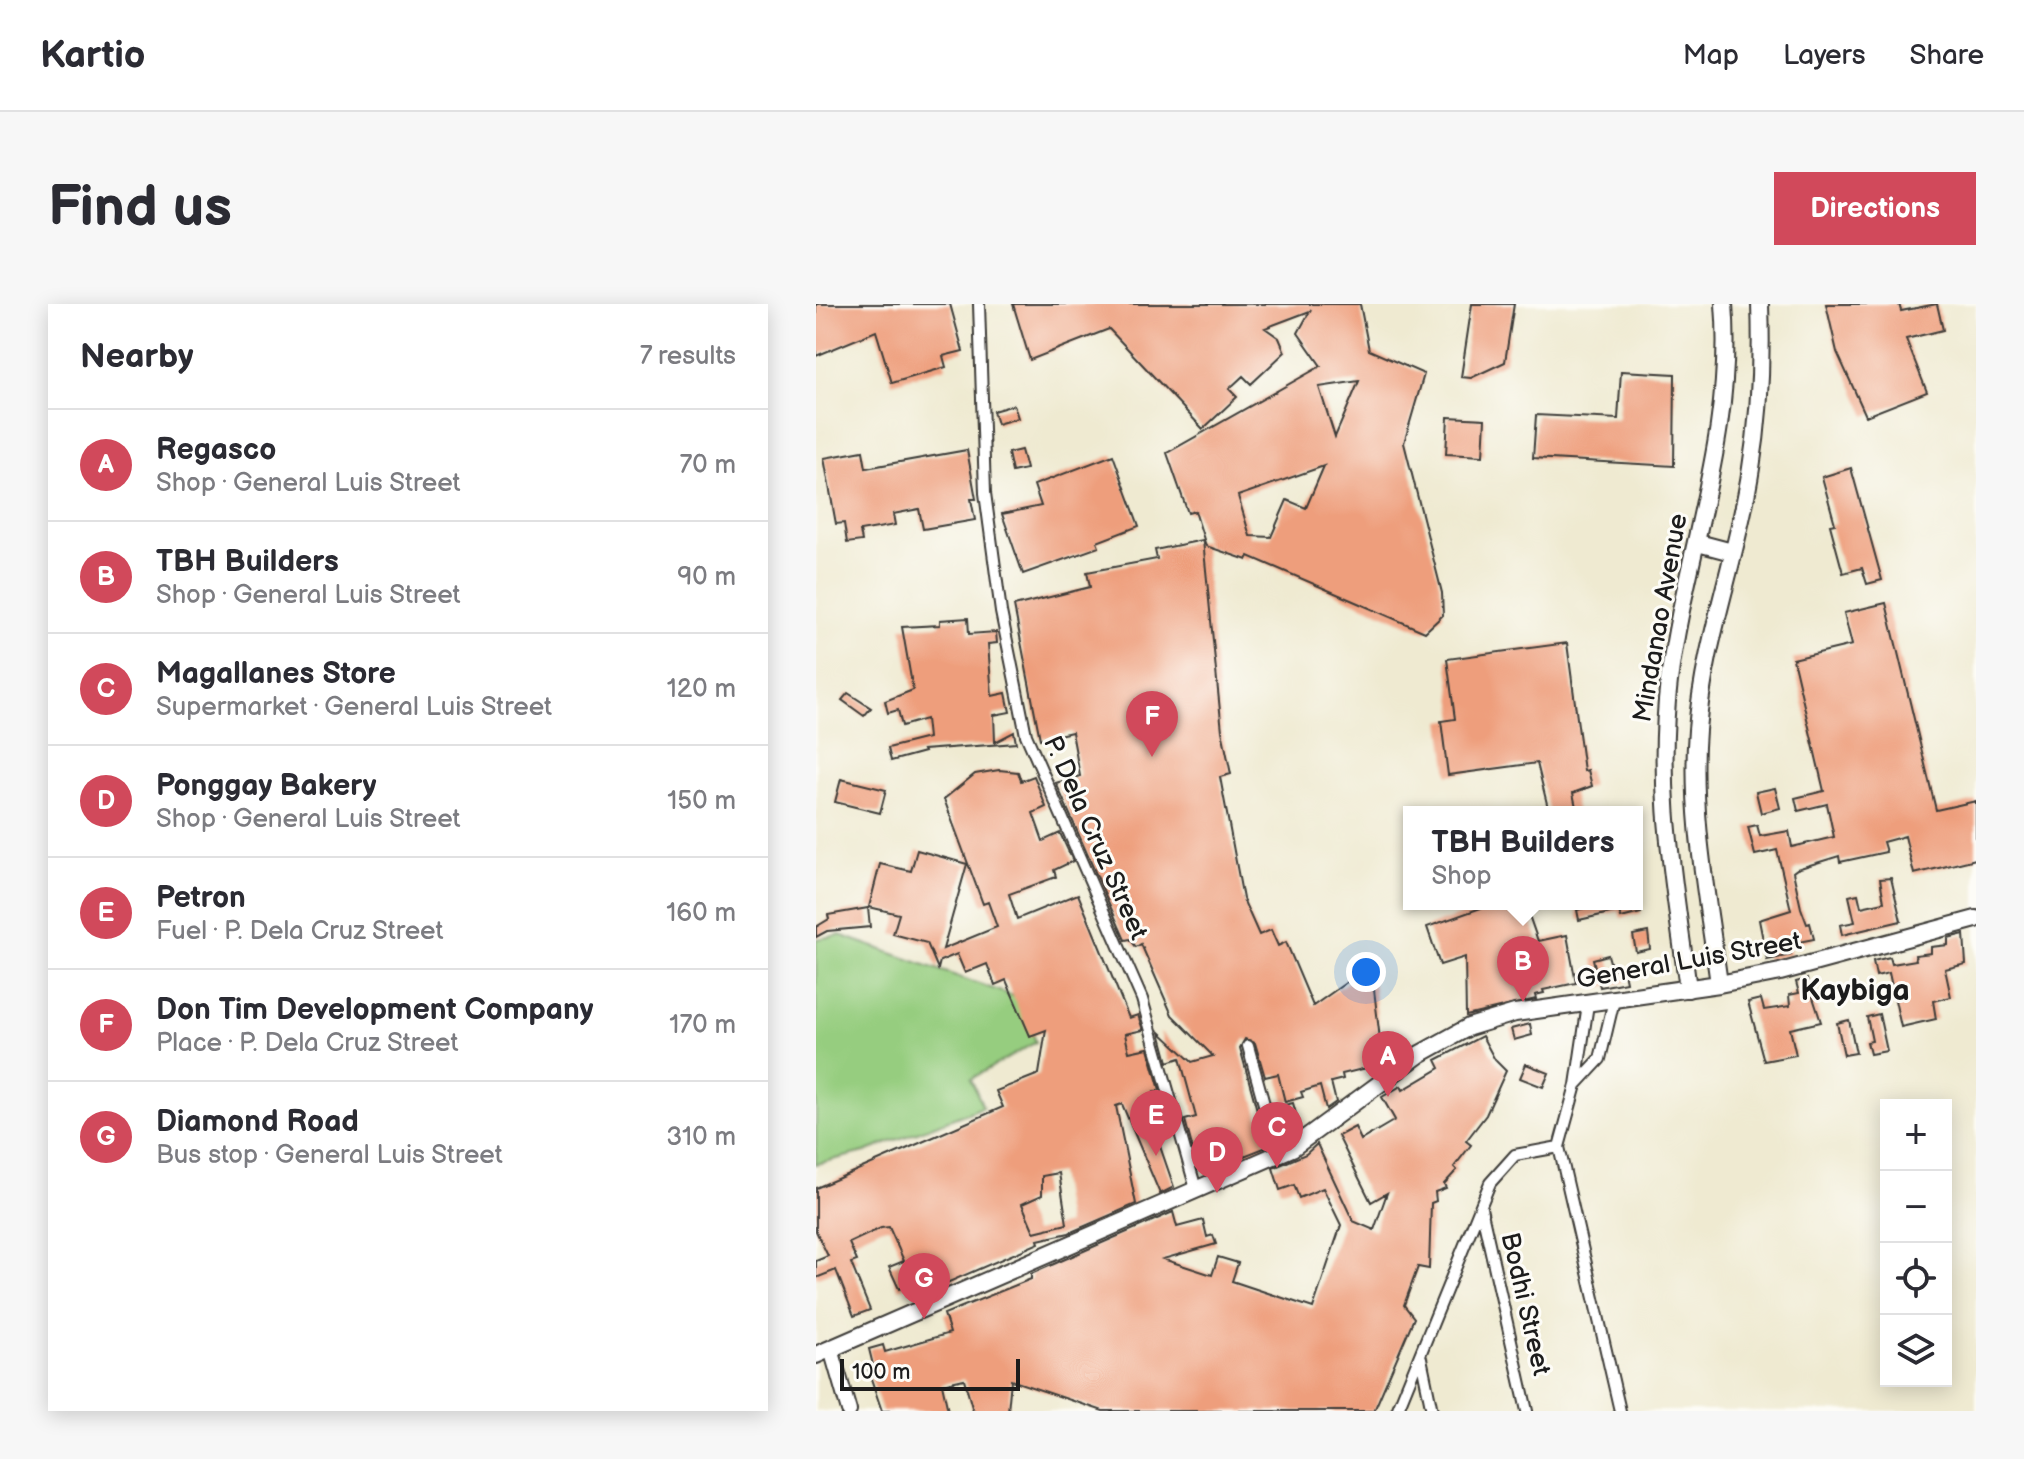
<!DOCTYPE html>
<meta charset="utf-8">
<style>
:root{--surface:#fff;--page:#f7f7f7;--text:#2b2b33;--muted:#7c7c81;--line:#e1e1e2;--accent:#d1495b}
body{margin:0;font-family:"Balsamiq Sans",sans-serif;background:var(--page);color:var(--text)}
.controls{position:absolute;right:24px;bottom:24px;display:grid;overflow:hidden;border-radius:0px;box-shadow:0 4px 20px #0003}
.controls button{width:72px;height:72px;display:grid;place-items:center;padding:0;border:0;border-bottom:2px solid var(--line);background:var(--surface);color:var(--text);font:40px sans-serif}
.scale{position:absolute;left:24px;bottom:20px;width:180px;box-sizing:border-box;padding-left:8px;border:4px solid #1c1c1c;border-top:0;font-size:22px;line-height:28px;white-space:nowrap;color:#1c1c1c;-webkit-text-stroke:6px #fdfcf7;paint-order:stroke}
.you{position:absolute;left:550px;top:668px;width:28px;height:28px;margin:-20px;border:6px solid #fff;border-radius:50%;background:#1a73e8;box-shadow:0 0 0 12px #1a73e833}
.badge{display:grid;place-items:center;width:52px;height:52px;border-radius:50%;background:var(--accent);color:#fff;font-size:26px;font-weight:700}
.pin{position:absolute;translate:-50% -66px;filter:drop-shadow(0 2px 4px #0008)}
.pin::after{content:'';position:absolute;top:42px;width:28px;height:24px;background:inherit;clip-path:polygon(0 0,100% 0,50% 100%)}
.popup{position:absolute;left:587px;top:502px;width:240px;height:104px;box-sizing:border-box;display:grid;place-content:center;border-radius:0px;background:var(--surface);filter:drop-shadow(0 2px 6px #0005);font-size:26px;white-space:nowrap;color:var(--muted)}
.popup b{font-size:30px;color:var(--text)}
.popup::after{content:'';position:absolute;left:50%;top:100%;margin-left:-16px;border:16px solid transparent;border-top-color:var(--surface)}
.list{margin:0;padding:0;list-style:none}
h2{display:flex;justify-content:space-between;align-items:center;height:104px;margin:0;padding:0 32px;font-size:34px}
h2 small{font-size:26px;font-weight:400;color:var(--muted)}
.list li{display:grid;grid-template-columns:52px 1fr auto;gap:24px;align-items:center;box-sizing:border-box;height:112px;padding:0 32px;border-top:2px solid var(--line)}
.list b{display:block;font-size:30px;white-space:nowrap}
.list p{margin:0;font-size:26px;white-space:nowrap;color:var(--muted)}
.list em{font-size:26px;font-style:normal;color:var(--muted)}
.icon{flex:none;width:44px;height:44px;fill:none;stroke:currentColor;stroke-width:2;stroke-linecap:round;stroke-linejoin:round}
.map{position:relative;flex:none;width:1160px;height:1107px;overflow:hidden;border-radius:0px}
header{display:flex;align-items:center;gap:48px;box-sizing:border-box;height:112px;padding:0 40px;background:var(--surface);border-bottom:2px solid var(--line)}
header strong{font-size:38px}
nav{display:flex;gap:44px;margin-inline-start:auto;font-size:28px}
.intro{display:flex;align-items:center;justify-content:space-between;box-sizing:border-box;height:192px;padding:0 48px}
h1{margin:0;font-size:56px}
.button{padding:20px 36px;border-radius:0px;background:var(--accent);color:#fff;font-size:28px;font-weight:700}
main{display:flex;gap:48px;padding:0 48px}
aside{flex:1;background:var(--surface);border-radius:0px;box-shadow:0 4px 20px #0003}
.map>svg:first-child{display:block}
.green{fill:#96cd7f;stroke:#59744e;stroke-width:2}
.building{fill:#ee9e7b;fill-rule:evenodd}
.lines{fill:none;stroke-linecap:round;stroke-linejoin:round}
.street-casing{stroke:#3c3b37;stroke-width:14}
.secondary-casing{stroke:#3c3b37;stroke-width:18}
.primary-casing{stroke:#3c3b37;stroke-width:20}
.street{stroke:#fff;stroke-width:10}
.secondary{stroke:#fff;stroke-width:14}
.primary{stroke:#fff;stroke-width:16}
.labels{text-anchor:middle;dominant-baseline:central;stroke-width:6;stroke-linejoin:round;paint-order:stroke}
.street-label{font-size:26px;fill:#1c1c1c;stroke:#fdfcf7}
.quarter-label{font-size:30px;font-weight:bold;fill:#1c1c1c;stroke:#fdfcf7}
</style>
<header>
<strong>Kartio</strong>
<nav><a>Map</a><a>Layers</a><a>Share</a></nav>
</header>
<div class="intro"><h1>Find us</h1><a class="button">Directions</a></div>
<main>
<aside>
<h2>Nearby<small>7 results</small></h2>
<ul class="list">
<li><span class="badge">A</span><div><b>Regasco</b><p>Shop · General Luis Street</p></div><em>70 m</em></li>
<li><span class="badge">B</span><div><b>TBH Builders</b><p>Shop · General Luis Street</p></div><em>90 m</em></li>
<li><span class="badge">C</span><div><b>Magallanes Store</b><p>Supermarket · General Luis Street</p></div><em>120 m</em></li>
<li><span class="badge">D</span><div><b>Ponggay Bakery</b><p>Shop · General Luis Street</p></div><em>150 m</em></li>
<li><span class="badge">E</span><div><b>Petron</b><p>Fuel · P. Dela Cruz Street</p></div><em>160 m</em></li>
<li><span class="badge">F</span><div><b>Don Tim Development Company</b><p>Place · P. Dela Cruz Street</p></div><em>170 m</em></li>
<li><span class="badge">G</span><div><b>Diamond Road</b><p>Bus stop · General Luis Street</p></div><em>310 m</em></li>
</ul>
</aside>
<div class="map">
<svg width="1160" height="1107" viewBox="0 0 1160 1107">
<rect width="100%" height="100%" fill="#fdfcf7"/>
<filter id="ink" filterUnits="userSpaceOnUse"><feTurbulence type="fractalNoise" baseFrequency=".0125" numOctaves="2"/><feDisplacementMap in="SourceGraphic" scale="16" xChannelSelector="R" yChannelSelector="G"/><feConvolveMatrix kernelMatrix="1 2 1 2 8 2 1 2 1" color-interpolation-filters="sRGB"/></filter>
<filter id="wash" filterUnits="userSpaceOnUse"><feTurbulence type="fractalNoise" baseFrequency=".006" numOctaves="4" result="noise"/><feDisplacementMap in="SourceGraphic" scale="32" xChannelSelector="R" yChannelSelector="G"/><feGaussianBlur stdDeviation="1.8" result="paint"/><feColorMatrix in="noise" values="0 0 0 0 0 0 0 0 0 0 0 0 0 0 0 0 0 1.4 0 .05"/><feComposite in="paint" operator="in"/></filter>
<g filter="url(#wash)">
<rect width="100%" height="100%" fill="#efead1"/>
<!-- green -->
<path class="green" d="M 24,631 L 203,694 L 220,738 L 155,775 L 167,803 L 49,848 L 0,860 L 0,635 Z"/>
<g id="blocks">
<!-- building -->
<path class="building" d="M 0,0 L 134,0 L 147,47 L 127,52 L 130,63 L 76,79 L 60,27 L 0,52 Z
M 197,0 L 544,0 L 553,46 L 608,70 L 588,139 L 626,289 L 627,311 L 609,328 L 433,252 L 431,256 L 390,242 L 379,207 L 372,209 L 351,149 L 505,62 L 482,29 L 494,7 L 449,24 L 463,34 L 469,48 L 435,80 L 427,72 L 413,85 L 421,93 L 387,125 L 293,25 L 214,56 ZM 543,77 L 519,133 L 503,83 ZM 508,162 L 490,204 L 471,196 L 455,233 L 434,232 L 422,192 Z
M 656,0 L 698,0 L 689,58 L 655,74 L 645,73 Z
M 1010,0 L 1083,0 L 1085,7 L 1121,0 L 1127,26 L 1090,35 L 1111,88 L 1050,112 L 1021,48 Z
M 805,67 L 859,70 L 858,162 L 717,154 L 720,111 L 802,115 Z
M 198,101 L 202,114 L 181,120 L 177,107 Z
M 632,113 L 669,115 L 667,152 L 630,150 Z
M 151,146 L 160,195 L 155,195 L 159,216 L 107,225 L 103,205 L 77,210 L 79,221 L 44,227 L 46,237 L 31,239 L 28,219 L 20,220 L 8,154 L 47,147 L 50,164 Z
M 205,146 L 210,165 L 196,168 L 192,149 Z
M 297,151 L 323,222 L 281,238 L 283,243 L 207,270 L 186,210 L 225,202 L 218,181 Z
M 1035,164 L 1066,276 L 1051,280 L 1046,264 L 1027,269 L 1014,221 L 1019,220 L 1006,173 Z
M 387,236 L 406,427 L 415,470 L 404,473 L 427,595 L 443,631 L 455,626 L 462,642 L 470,638 L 497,702 L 555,661 L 567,760 L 526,770 L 527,775 L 515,778 L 520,798 L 510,805 L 504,782 L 485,788 L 487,793 L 469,798 L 462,770 L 449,773 L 439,739 L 429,735 L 424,744 L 451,843 L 400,863 L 399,860 L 382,865 L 369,816 L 380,813 L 364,754 L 352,758 L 344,728 L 376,758 L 397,752 L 356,711 L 325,640 L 320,643 L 314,635 L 309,636 L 240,479 L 264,472 L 256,428 L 224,435 L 198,302 L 274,283 L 271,268 L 341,255 L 339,246 Z
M 1070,299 L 1120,506 L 1160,497 L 1160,555 L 1098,570 L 1089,532 L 1067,538 L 1070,548 L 1024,558 L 1023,552 L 981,565 L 977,568 L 985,604 L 991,620 L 994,619 L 998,635 L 972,640 L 975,651 L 951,656 L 943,616 L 975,606 L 961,546 L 939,551 L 932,523 L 941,521 L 944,532 L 973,527 L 976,543 L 1018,533 L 1011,500 L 982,507 L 979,494 L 1008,487 L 977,355 L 1036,341 L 1028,309 Z
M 152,314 L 153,330 L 180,328 L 181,339 L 172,340 L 176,392 L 190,389 L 194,408 L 178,411 L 179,438 L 198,428 L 200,439 L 107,446 L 108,448 L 75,457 L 72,444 L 112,434 L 110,415 L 86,422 L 82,406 L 72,409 L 69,397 L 97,386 L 86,323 L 124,321 L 124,316 Z
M 751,339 L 768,467 L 772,466 L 776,482 L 757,489 L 761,508 L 733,508 L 721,459 L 632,471 L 625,417 L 639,415 L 631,355 Z
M 32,389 L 55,404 L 48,412 L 26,396 Z
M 183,466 L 202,468 L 205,477 L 218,472 L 230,503 L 217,509 L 227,537 L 244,529 L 257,557 L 238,566 L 240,573 L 193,590 L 201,615 L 262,590 L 313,714 L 322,711 L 327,726 L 309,730 L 313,748 L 332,744 L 344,786 L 338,788 L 341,803 L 334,805 L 336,819 L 358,883 L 344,890 L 306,800 L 300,802 L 320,900 L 253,929 L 222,936 L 223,939 L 103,991 L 97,979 L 83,985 L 73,963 L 88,957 L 73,923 L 65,924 L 33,939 L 41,957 L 35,959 L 54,1006 L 38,1012 L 20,966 L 0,974 L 0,957 L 12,952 L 0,927 L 0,884 L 187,803 L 180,787 L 223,770 L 230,726 L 214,732 L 190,676 L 179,681 L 171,660 L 149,669 L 141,650 L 124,657 L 122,665 L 111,639 L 77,630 L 83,610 L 53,603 L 64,560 L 95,567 L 101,546 L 151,560 L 127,645 L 181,623 L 172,598 L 167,600 L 128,495 L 159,470 ZM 243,869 L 251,920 L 218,928 L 206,900 L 226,891 L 226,872 Z
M 25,475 L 70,486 L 64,509 L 19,498 Z
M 959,484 L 964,504 L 945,509 L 940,488 Z
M 1075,574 L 1085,617 L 1026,631 L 1024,621 L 1039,618 L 1033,592 L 1042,590 L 1045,603 L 1068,598 L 1064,575 Z
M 676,600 L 709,600 L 722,637 L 751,631 L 760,679 L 727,686 L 728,689 L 719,691 L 720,695 L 650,712 L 649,653 L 624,661 L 611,623 Z
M 784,600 L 823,600 L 825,609 L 805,614 L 803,607 L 763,616 L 761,606 Z
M 52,604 L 54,623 L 11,627 L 0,633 L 0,623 L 13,615 L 12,611 Z
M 832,628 L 834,645 L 820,648 L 817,631 Z
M 1148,630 L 1150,660 L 1129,665 L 1135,693 L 1117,697 L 1120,715 L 1085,723 L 1073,669 L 1060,672 L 1057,657 L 1074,653 L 1076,660 L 1100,656 L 1099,651 L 1115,649 L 1115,643 L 1132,641 L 1132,634 Z
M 792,651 L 796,665 L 807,663 L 810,678 L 784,683 L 777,655 Z
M 991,675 L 1005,718 L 974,725 L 980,751 L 948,757 L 932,698 L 945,695 L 948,706 L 974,702 L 973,691 L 983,689 L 980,678 Z
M 1063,710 L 1071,747 L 1054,750 L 1051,738 L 1056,737 L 1051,713 Z
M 1033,716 L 1040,749 L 1028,751 L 1021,719 Z
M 714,720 L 716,731 L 698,736 L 695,725 Z
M 666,732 L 679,756 L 690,767 L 670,811 L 650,837 L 655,841 L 638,863 L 641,866 L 628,880 L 630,884 L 619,888 L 620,897 L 615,899 L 613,965 L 602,963 L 588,1001 L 598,1014 L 558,1107 L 287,1107 L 195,1076 L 192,1107 L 157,1107 L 148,1075 L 126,1080 L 132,1107 L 66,1107 L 51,1063 L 57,1061 L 53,1045 L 67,1041 L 69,1048 L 134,1029 L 128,1010 L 215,975 L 215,970 L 357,908 L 361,923 L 387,916 L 391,933 L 397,931 L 400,940 L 347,955 L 396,971 L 402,953 L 422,959 L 416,977 L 497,1004 L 525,921 L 507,884 L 483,894 L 478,881 L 464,886 L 457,864 L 490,850 L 501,840 L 537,917 L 558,926 L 571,889 L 555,898 L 522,832 L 539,823 L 545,836 L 579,816 L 566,793 L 585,782 L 587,786 L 624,764 L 620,756 Z
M 710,760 L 733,769 L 727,783 L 704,774 Z
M 477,799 L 484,824 L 465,832 L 457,804 Z"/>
</g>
</g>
<g filter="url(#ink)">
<use href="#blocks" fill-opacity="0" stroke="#3c3b37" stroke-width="2"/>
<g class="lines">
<!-- street casing -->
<g class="street-casing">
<path id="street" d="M 163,0 L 169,189 L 185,308 L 210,431 L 326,695 L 380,885
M 772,700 L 760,781 L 743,843 L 804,1107
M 432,742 L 462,851
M 760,781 L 784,755 L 798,696
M 665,904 L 711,1107
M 605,1054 L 616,1107
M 581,1107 L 674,879 L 699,851 L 743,843"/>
</g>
<!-- secondary casing -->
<g class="secondary-casing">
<path id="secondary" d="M 15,1045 L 33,1107"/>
</g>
<!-- primary casing -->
<g class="primary-casing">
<path id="primary" d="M 882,239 L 916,248
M 903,680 C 892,597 874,510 881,426 C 888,337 922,252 935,164 C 944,110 946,55 944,0
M 872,685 C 858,577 840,487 853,377 C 869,251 919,129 908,0
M 0,1051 L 476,844 L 604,750 L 653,723 L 699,709 L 903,680 L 964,668 L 1160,615"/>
</g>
<!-- street -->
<use href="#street" class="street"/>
<!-- secondary -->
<use href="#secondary" class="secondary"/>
<!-- primary -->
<use href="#primary" class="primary"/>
</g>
</g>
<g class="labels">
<!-- street labels -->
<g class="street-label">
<text transform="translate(845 314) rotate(-80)">Mindanao Avenue</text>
<text transform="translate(279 534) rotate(66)">P. Dela Cruz Street</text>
<text transform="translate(873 657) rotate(-10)">General Luis Street</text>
<text transform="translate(709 1000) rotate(77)">Bodhi Street</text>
</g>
<!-- quarter labels -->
<g class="quarter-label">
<text x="1039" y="687">Kaybiga</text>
</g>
</g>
</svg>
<div class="controls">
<button>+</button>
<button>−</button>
<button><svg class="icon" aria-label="locate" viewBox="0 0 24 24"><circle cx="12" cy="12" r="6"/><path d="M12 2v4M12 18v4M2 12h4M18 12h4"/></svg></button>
<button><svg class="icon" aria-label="layers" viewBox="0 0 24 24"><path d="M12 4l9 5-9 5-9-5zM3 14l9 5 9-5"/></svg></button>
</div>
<div class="scale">100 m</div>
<div class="you"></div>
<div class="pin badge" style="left:572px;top:793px">A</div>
<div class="pin badge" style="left:707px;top:698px">B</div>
<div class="popup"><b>TBH Builders</b>Shop</div>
<div class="pin badge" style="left:461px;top:864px">C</div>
<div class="pin badge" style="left:401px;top:889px">D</div>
<div class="pin badge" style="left:340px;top:852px">E</div>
<div class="pin badge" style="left:336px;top:453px">F</div>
<div class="pin badge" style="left:108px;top:1015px">G</div>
</div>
</main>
